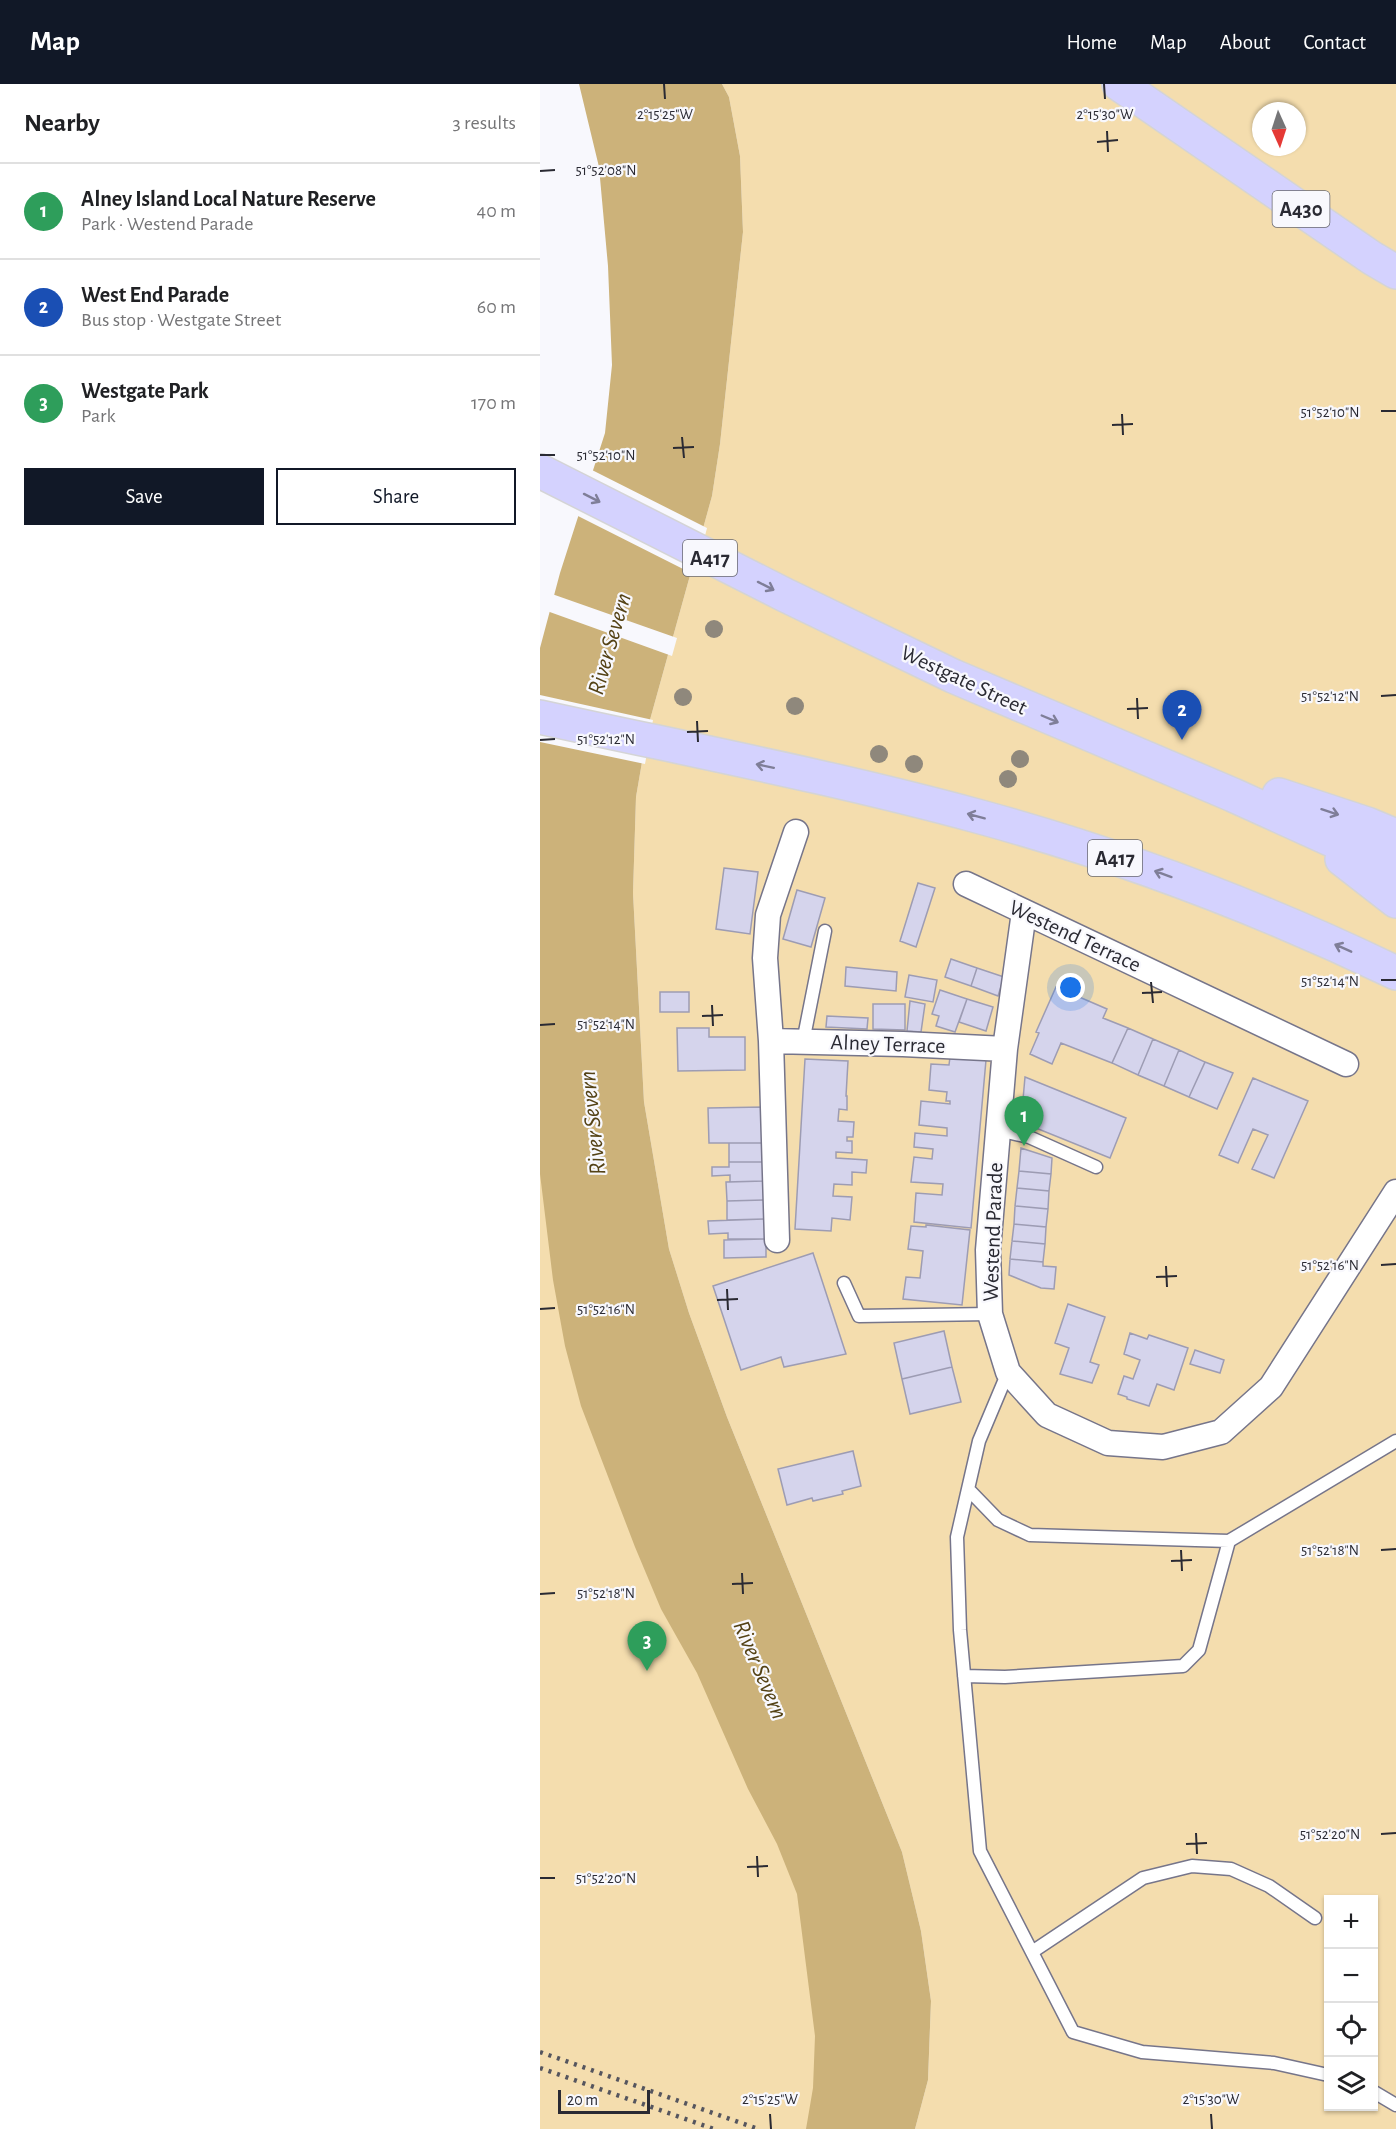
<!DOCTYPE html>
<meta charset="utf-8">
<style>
:root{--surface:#fff;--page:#f2f2f2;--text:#202124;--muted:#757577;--line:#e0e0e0;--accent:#111827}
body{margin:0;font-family:"Alegreya Sans",sans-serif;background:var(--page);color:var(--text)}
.controls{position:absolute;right:18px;bottom:18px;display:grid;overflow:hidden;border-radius:0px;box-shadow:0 2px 4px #0004}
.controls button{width:54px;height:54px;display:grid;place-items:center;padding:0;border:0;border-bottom:2px solid var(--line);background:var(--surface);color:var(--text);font:30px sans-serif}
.compass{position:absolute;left:712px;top:18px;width:54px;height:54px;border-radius:50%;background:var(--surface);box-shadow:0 2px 4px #0004;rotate:177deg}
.scale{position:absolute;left:18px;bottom:15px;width:92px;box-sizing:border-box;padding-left:6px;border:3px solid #2a2a33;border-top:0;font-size:16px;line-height:21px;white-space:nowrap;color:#2a2a33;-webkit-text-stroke:4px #f8f8fd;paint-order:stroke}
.you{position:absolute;left:531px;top:904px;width:21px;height:21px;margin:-15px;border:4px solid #fff;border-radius:50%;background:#1a73e8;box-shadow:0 0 0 9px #1a73e833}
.badge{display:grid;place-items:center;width:39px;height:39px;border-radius:50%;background:var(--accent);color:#fff;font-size:20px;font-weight:700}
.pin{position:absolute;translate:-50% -50px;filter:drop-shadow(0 2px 3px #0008)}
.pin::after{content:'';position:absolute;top:32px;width:21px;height:18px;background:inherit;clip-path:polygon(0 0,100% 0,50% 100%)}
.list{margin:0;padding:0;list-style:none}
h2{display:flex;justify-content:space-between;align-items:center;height:78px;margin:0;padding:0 24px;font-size:26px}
h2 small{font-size:20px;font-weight:400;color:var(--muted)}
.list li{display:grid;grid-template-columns:39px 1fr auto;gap:18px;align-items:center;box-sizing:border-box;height:96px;padding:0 24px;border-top:2px solid var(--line)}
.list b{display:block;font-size:22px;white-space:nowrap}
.list p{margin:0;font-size:20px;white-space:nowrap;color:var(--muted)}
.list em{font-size:20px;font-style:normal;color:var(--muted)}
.actions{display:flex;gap:12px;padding:18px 24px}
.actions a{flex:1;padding:14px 0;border:2px solid var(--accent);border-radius:0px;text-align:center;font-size:21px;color:var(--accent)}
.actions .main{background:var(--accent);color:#fff}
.icon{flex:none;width:33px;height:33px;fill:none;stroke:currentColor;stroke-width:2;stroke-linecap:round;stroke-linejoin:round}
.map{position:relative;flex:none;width:856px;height:2045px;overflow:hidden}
header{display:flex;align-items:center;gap:36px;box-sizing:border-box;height:84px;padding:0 30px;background:var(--accent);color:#fff}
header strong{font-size:28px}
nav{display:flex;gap:33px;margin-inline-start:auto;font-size:21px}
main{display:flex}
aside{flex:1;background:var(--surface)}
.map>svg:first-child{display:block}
.green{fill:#f4ddae;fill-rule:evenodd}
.water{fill:#ccb27a}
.pier{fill:#f8f8fd}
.building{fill:#d5d4ec;stroke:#9d9cb3;stroke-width:1.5}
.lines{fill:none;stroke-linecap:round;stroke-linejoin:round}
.service-casing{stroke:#76758a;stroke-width:15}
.minor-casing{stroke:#76758a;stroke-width:27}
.primary-casing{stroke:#d4d4d6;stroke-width:36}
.service{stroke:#fff;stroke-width:12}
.minor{stroke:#fff;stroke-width:24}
.primary{stroke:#d4d2fe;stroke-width:33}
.rail{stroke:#55555e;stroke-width:4.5;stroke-dasharray:3 6;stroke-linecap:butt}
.tree{fill:#8f887c}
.oneway{stroke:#7f7e98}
.ticks{fill:none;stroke:#2a2a33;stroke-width:2}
.labels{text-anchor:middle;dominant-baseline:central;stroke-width:4.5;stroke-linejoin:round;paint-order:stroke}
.shield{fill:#f8f8fd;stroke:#686870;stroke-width:1.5}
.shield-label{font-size:21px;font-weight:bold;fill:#2a2a33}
.street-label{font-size:22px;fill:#2a2a33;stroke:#f8f8fd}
.water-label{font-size:24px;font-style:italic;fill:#544215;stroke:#f8f8fd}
.ticks-label{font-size:15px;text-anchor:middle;fill:#2a2a33;stroke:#f8f8fd;stroke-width:4.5;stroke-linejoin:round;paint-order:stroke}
</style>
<header>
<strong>Map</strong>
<nav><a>Home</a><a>Map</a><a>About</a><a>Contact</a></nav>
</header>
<main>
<aside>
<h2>Nearby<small>3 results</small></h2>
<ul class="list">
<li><span class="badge" style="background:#2e9e5b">1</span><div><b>Alney Island Local Nature Reserve</b><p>Park · Westend Parade</p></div><em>40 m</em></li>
<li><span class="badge" style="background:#1a4fb4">2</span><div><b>West End Parade</b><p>Bus stop · Westgate Street</p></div><em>60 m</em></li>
<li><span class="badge" style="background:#2e9e5b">3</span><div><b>Westgate Park</b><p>Park</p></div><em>170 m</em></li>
</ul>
<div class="actions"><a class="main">Save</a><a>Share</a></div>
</aside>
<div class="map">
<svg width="856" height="2045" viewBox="0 0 856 2045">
<rect width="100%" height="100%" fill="#f8f8fd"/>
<!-- green -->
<path class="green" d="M 182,0 L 856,0 L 856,2045 L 375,2045 L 388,1996 L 391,1917 L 381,1847 L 362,1768 L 187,1333 L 149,1229 L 129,1165 L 104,1018 L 93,809 L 96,713 L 108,643 L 172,412 L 180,360 L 203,148 L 200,72 L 189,13 ZM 721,27 L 757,27 L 757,63 L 721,63 ZM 788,1816 L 834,1816 L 834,2022 L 788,2022 Z
M 0,670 L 56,1081 L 318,1839 L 298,2045 L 0,2045 Z"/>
<!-- water -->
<path class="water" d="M 39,0 L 182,0 L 189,13 L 200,72 L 203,148 L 180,360 L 172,412 L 108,643 L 96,713 L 93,809 L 104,1018 L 129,1165 L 149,1229 L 187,1333 L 362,1768 L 381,1847 L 391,1917 L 388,1996 L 375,2045 L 266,2045 L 273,2004 L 275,1952 L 257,1810 L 237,1760 L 208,1705 L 157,1589 L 121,1525 L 95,1463 L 41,1322 L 25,1262 L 13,1196 L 0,1090 L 0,564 L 20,489 L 65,349 L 72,281 L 68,182 L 59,83 Z"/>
<!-- pier -->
<path class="pier" d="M 50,385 L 167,444 L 155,491 L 36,431 Z
M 12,510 L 137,554 L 132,572 L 7,527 Z
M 0,611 L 113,636 L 105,680 L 0,658 Z"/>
<!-- building -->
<path class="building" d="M 184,784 L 218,788 L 210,850 L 176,845 Z
M 378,799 L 395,804 L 376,863 L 360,857 Z
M 257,806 L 285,814 L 271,863 L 243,855 Z
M 411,875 L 437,884 L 431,902 L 405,893 Z
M 306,883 L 357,888 L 356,907 L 305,902 Z
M 437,884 L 464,893 L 458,912 L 431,902 Z
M 369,891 L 397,896 L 393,918 L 365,913 Z
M 516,903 L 567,925 L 563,934 L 588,944 L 572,979 L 521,959 L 512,980 L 490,970 L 499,949 L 496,948 Z
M 400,906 L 427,915 L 415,948 L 396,942 L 399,932 L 392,930 Z
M 120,908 L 149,908 L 149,928 L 120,928 Z
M 427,915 L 453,923 L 446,947 L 419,938 Z
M 370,917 L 385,920 L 381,948 L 367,947 Z
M 333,920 L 365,920 L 365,946 L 333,945 Z
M 287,932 L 328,934 L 327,945 L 286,943 Z
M 137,944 L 169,944 L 169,953 L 205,953 L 205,986 L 138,987 Z
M 588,944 L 613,955 L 598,991 L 572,979 Z
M 613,955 L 639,966 L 624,1002 L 598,991 Z
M 639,966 L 665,978 L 649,1013 L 624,1002 Z
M 410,973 L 446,976 L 431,1144 L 374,1138 L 376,1109 L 402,1111 L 403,1100 L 371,1098 L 374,1073 L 392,1075 L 393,1065 L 374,1063 L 375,1049 L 407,1052 L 407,1044 L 379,1041 L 381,1017 L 410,1020 L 410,1017 L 406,1017 L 407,1008 L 389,1006 L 391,980 L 409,981 Z
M 265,975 L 308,977 L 306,1012 L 307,1012 L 307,1026 L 299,1025 L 298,1037 L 314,1038 L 313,1053 L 307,1053 L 307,1057 L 312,1057 L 312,1069 L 296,1068 L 296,1074 L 327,1076 L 326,1089 L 312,1088 L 312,1101 L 294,1100 L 293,1112 L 312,1113 L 310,1136 L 292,1134 L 291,1147 L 255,1145 Z
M 665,978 L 693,989 L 677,1025 L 649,1013 Z
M 485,993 L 586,1034 L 570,1074 L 481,1038 Z
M 713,994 L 768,1017 L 734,1094 L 712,1085 L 728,1051 L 713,1045 L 698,1079 L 679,1071 Z
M 223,1023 L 224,1059 L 169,1059 L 168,1024 Z
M 189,1059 L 224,1059 L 224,1078 L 189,1078 Z
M 481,1064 L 512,1074 L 511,1090 L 479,1087 Z
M 189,1078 L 224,1078 L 225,1097 L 190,1098 L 190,1091 L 172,1092 L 172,1083 L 189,1083 Z
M 479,1087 L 511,1090 L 509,1107 L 477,1104 Z
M 225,1097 L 225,1116 L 187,1117 L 186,1098 Z
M 477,1104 L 509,1107 L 508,1125 L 475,1122 Z
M 225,1116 L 226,1135 L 187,1136 L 187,1117 Z
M 475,1122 L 508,1125 L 506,1143 L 474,1140 Z
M 226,1135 L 226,1155 L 188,1155 L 188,1149 L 169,1150 L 168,1137 Z
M 474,1140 L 506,1143 L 505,1160 L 472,1157 Z
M 386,1141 L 430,1146 L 422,1221 L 363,1215 L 366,1193 L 380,1194 L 383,1167 L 368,1165 L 371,1142 L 386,1143 Z
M 226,1155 L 226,1173 L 184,1174 L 184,1156 Z
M 472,1157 L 505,1160 L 503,1178 L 470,1175 Z
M 273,1169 L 306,1270 L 244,1283 L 241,1273 L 201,1286 L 173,1202 Z
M 470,1175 L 503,1178 L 503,1182 L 516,1183 L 514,1205 L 501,1204 L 469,1191 Z
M 528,1220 L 565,1233 L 550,1278 L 559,1281 L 552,1299 L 520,1290 L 529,1264 L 515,1259 Z
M 404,1247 L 412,1283 L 362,1295 L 354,1259 Z
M 590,1249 L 607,1255 L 609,1251 L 648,1264 L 634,1306 L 617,1300 L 609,1322 L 587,1315 L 587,1313 L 578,1310 L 584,1292 L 593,1295 L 600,1276 L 584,1270 Z
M 655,1266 L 684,1276 L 680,1289 L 650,1280 Z
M 412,1283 L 421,1318 L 370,1330 L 362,1295 Z
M 313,1367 L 321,1402 L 302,1407 L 303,1410 L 273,1417 L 272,1414 L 247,1421 L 238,1385 Z"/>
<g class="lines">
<!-- service casing -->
<g class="service-casing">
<path id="service" d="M 263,958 L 285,847
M 458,1046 L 489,1053 L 556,1083
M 304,1199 L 319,1232 L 450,1230
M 468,1288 L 439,1357 L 417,1453 L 420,1546 L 440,1767 L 533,1948 L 602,1968 L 734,1979 L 788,1991
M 428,1405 L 458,1436 L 490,1451 L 689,1457 L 856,1357
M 424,1592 L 465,1593 L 643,1582 L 659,1566 L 689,1457
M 492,1868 L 603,1794 L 652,1782 L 691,1785 L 729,1802 L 775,1834
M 834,2008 L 856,2021"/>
</g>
<!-- minor casing -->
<g class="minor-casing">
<path id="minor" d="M 426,800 L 806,980
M 484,828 L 465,965 L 448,1166 L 450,1230 L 468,1288 L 507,1331 L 568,1359 L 623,1363 L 681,1348 L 731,1303 L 856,1108
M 231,957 L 363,960 L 465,965
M 237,1156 L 231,957 L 225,874 L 228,831 L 256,748"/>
</g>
<!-- primary casing -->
<g class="primary-casing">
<path id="primary" d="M 579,0 L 832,174 L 856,188
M 0,387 L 245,511 L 413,592 L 693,711 L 856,785
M 0,633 C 146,665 293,693 437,732 C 581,771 721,824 856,889
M 739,711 L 827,740 L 856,752
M 802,775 L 856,817"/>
</g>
<!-- service -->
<use href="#service" class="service"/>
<!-- minor -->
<use href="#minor" class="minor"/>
<!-- primary -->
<use href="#primary" class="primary"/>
<!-- rail -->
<path class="rail" d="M 0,1968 L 218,2045
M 0,1984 L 174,2045"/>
</g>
<!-- trees -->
<g class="tree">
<circle cx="174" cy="545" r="9"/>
<circle cx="143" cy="613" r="9"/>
<circle cx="255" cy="622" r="9"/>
<circle cx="339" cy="670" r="9"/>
<circle cx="480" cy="675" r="9"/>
<circle cx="374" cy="680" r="9"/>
<circle cx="468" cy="695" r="9"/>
</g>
<!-- one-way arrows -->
<defs><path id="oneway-shaft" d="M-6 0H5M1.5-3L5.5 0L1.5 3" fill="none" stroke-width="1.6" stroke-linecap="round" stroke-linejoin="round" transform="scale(1.5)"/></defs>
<g class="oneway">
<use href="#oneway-shaft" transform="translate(52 414) rotate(27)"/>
<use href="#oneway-shaft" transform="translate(226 502) rotate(27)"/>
<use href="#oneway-shaft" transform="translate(510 635) rotate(23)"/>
<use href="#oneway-shaft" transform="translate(225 682) rotate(-168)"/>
<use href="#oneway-shaft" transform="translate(790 728) rotate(18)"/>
<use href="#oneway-shaft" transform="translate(436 732) rotate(-165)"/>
<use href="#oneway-shaft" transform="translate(623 790) rotate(-160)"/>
<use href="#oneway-shaft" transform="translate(803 864) rotate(-156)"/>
</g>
<!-- ticks -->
<path class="ticks" d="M 124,0 L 125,15M 564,0 L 565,15M 567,47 L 568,68M 557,58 L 578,56M 0,87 L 15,86M 841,327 L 856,327M 582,330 L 583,351M 572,341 L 593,340M 142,353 L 144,374M 133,364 L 154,363M 0,371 L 15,371M 841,612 L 856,611M 597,614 L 598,635M 587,625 L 608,624M 157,637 L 158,658M 147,648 L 168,647M 0,656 L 15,655M 841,896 L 856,896M 611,898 L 613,919M 602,909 L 622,908M 172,921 L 173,942M 162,932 L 183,931M 0,941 L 15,940M 841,1181 L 856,1180M 626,1182 L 627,1203M 616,1193 L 637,1192M 187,1205 L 188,1226M 177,1216 L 198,1215M 0,1225 L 15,1224M 641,1466 L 642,1487M 841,1466 L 856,1465M 631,1477 L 652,1476M 202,1489 L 203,1510M 192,1500 L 213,1499M 0,1510 L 15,1509M 656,1749 L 657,1770M 841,1750 L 856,1749M 646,1760 L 667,1759M 217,1772 L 218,1793M 207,1783 L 228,1782M 0,1794 L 15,1794M 230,2030 L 231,2045M 671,2030 L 672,2045"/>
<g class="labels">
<!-- shield labels -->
<g class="shield">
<rect x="732.5" y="107" width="57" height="36" rx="4.5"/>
<rect x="143" y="456" width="54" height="36" rx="4.5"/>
<rect x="548" y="756" width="54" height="36" rx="4.5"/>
</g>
<g class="shield-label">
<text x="761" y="125">A430</text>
<text x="170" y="474">A417</text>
<text x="575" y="774">A417</text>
</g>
<!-- street labels -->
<g class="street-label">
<text transform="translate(424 596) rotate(25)">Westgate Street</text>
<text transform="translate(535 852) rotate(25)">Westend Terrace</text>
<text transform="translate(348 960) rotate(2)">Alney Terrace</text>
<text transform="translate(453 1148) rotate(-88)">Westend Parade</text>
</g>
<!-- water labels -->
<g class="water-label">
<text transform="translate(70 560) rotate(-74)">River Severn</text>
<text transform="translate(53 1039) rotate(-96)">River Severn</text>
<text transform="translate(220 1586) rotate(67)">River Severn</text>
</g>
</g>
<g class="ticks-label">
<text x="125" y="35">2°15'25"W</text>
<text x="565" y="35">2°15'30"W</text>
<text x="66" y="91">51°52'08"N</text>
<text x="790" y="333">51°52'10"N</text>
<text x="66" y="376">51°52'10"N</text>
<text x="790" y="617">51°52'12"N</text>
<text x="66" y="660">51°52'12"N</text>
<text x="790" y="902">51°52'14"N</text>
<text x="66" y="945">51°52'14"N</text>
<text x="790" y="1186">51°52'16"N</text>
<text x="66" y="1230">51°52'16"N</text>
<text x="790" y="1471">51°52'18"N</text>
<text x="66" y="1514">51°52'18"N</text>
<text x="790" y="1755">51°52'20"N</text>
<text x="66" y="1799">51°52'20"N</text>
<text x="230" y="2020">2°15'25"W</text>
<text x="671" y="2020">2°15'30"W</text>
</g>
</svg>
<div class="controls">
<button>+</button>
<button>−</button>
<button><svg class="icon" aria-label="locate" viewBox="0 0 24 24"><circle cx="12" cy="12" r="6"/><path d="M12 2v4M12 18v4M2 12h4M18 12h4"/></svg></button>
<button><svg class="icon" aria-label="layers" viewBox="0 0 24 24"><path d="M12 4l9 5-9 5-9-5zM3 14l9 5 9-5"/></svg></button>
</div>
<svg class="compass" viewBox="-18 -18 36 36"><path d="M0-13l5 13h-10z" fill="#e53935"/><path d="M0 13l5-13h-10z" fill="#757577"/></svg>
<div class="scale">20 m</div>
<div class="you"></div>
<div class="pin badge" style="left:484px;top:1062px;background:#2e9e5b">1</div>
<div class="pin badge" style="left:642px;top:656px;background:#1a4fb4">2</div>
<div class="pin badge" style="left:107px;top:1587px;background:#2e9e5b">3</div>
</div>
</main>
